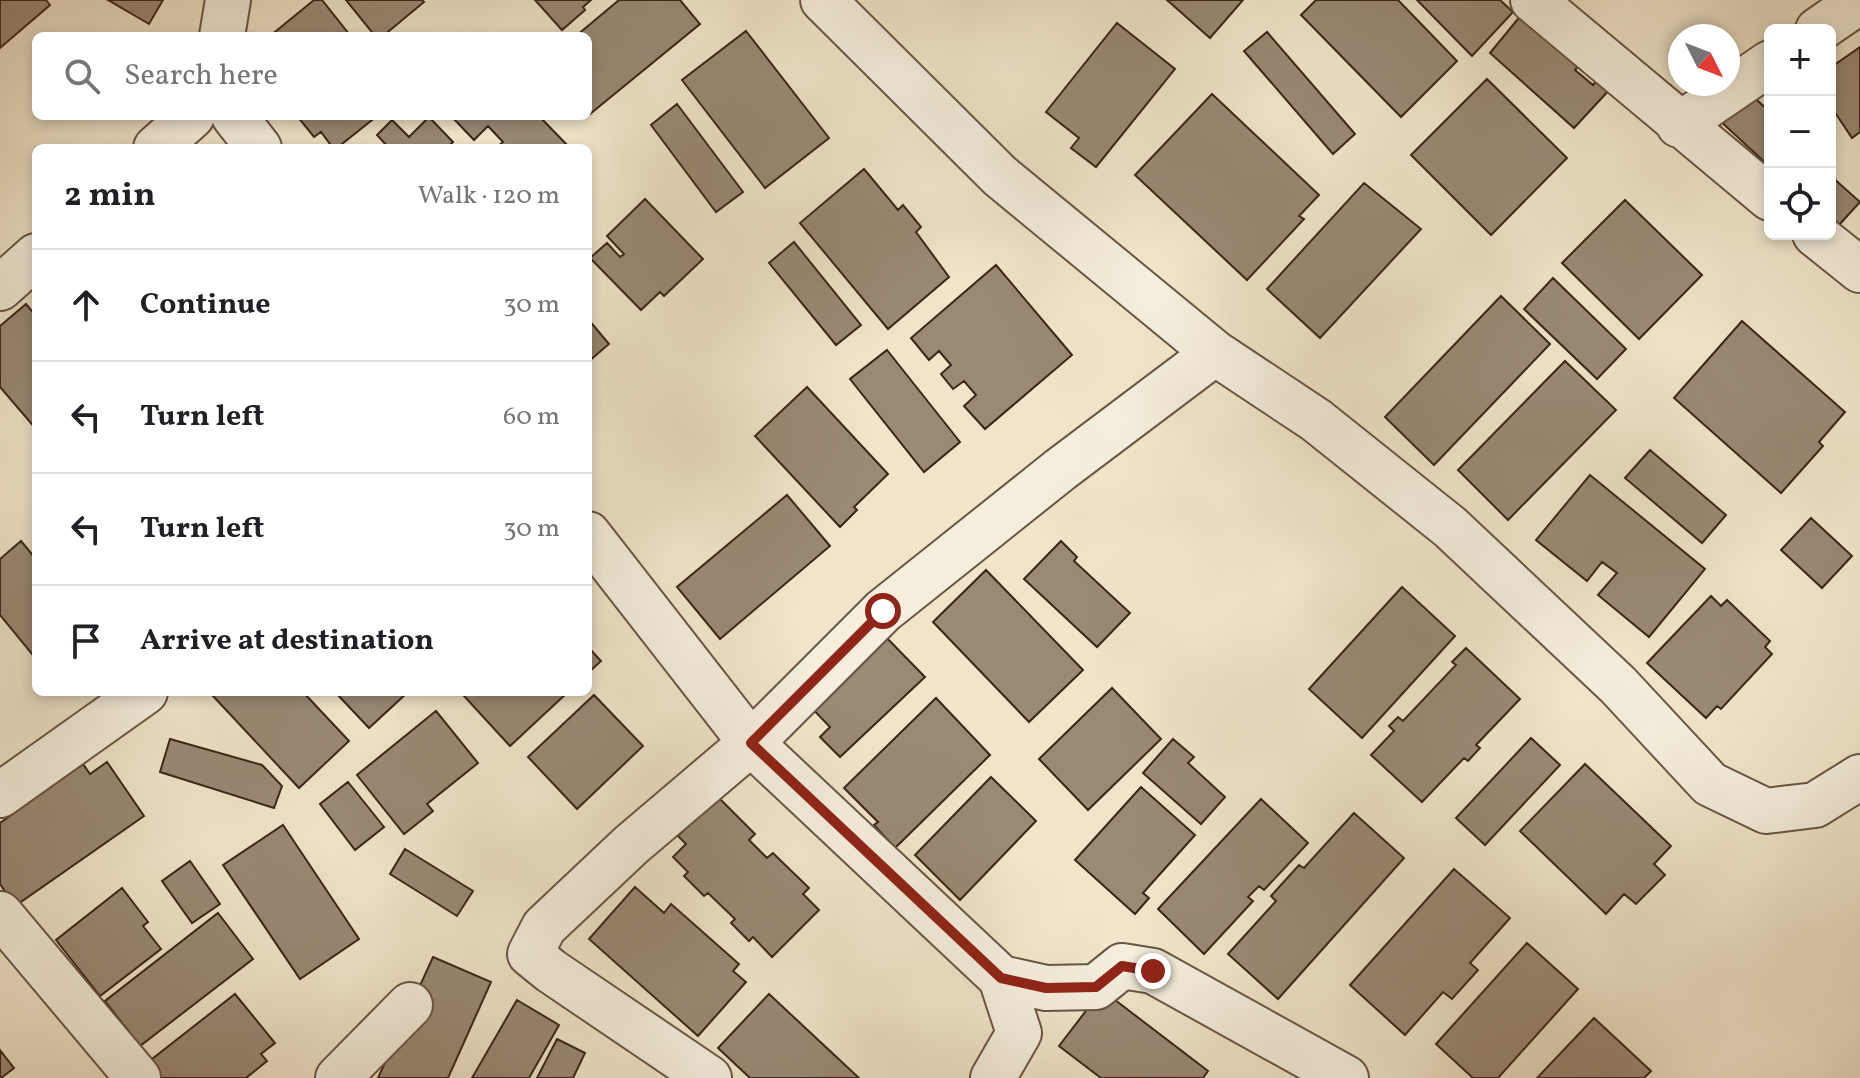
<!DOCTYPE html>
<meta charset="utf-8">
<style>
:root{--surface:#fff;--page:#f6f6f6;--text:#202124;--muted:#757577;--line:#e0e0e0}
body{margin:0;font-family:Vollkorn,serif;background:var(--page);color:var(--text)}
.controls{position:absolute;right:24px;top:24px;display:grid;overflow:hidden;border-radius:12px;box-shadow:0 4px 12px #0003}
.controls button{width:72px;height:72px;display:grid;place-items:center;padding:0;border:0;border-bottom:2px solid var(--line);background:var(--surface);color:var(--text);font:40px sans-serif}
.compass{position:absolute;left:1668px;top:24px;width:72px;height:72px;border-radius:50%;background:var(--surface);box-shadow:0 4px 12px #0003;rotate:132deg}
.stop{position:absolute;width:24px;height:24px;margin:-18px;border:6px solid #8f2418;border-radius:50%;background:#fff}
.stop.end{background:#8f2418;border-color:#fff;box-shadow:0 2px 8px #0008}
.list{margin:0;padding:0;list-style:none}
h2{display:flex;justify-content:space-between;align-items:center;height:104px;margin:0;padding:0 32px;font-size:34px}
h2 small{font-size:26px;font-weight:400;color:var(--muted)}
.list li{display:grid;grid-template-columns:52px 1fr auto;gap:24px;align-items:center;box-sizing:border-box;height:112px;padding:0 32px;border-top:2px solid var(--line)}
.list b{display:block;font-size:30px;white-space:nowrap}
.list em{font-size:26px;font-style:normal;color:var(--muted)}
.icon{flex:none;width:44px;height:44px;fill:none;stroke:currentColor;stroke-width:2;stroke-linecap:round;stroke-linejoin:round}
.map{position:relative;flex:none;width:1860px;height:1078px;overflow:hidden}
.search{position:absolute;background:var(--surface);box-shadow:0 4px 12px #0003;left:32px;top:32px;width:560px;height:88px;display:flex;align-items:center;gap:20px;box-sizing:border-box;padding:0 28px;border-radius:12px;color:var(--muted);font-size:30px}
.panel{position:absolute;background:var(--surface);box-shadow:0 4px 12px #0003;left:32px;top:144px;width:560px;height:552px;border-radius:12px}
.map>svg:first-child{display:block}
.building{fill:#998975;stroke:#3a2617;stroke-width:2}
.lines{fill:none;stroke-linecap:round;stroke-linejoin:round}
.minor-casing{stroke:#685644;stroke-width:48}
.minor{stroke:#f5eedd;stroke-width:44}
.route{stroke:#8f2418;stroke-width:10}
</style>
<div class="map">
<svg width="1860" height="1078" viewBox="0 0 1860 1078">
<rect width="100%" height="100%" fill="#f0e5cb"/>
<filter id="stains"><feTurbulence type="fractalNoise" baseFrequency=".0025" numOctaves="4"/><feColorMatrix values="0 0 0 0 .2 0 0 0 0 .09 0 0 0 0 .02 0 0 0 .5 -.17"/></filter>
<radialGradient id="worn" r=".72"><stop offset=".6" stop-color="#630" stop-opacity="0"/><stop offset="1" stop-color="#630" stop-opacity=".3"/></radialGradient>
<!-- building -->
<path class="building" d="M 0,0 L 46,0 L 50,5 L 0,48 Z
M 108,0 L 163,0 L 149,24 Z
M 314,0 L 322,0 L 349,34 L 346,36 L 270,36 Z
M 346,0 L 422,0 L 424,2 L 383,36 L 375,36 Z
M 535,0 L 591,0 L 583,7 L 585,10 L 562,30 Z
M 619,0 L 680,0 L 700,24 L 590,114 L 588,111 L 588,36 L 576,36 Z
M 1167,0 L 1243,0 L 1210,38 Z
M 1316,0 L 1398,0 L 1457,61 L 1401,117 L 1301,15 Z
M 1417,0 L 1500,0 L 1513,12 L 1472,56 Z
M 1522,14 L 1581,63 L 1575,70 L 1593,85 L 1599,78 L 1611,88 L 1574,128 L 1490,53 Z
M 1117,23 L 1175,69 L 1096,167 L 1071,148 L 1079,138 L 1046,112 Z
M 746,31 L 829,138 L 765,188 L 682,80 Z
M 1267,32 L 1355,134 L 1333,154 L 1244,51 Z
M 1860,47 L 1860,132 L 1852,138 L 1830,105 L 1830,68 Z
M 1487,79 L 1567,158 L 1491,235 L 1411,155 Z
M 1746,90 L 1770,112 L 1770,167 L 1719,120 Z
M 1212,94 L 1319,195 L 1299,216 L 1304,219 L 1247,280 L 1135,175 Z
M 677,104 L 743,192 L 716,212 L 651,125 Z
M 297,116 L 377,116 L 337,148 L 333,148 L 321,132 L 314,137 Z
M 451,116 L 539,116 L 570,148 L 496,148 L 503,142 L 488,126 L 474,140 Z
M 429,117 L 453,142 L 447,148 L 389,148 L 377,135 L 392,120 L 409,137 Z
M 864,169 L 898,210 L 903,205 L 921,227 L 916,232 L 949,277 L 888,329 L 800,223 Z
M 1832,177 L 1860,202 L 1839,225 L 1830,217 L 1830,179 Z
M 1364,183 L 1421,229 L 1320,338 L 1267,289 Z
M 645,199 L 703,259 L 664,296 L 660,292 L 641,310 L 590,258 L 607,243 L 620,257 L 624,254 L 607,236 Z
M 1625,200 L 1702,275 L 1639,339 L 1562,263 Z
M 794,242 L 861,325 L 836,345 L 769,263 Z
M 996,265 L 1072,355 L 985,429 L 964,406 L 976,395 L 964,381 L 953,389 L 941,374 L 951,365 L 939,351 L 929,360 L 911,338 Z
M 1553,278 L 1626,349 L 1597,379 L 1524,309 Z
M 1501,296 L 1550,344 L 1434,465 L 1385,417 Z
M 26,304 L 36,316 L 36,429 L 0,387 L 0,326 Z
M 588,319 L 609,344 L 588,362 Z
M 1742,321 L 1845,412 L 1819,442 L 1823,446 L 1781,493 L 1674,398 Z
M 887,350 L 960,442 L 924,472 L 850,379 Z
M 1565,361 L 1616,410 L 1508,520 L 1458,470 Z
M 807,387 L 888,474 L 854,507 L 857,510 L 840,527 L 755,436 Z
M 1650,450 L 1726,515 L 1702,543 L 1625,478 Z
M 1590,475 L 1705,569 L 1649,637 L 1598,595 L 1617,573 L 1602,562 L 1587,581 L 1536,540 Z
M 787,495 L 830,546 L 720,639 L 677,587 Z
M 1811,518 L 1852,556 L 1822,588 L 1781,550 Z
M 21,541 L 36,559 L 36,659 L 0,615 L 0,559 Z
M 1061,541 L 1077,557 L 1074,561 L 1130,613 L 1097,647 L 1024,579 Z
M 986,570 L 1083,670 L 1029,722 L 933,622 Z
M 1402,587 L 1455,636 L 1362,738 L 1309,689 Z
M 1711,596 L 1721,606 L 1727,600 L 1770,641 L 1765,647 L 1772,654 L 1721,709 L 1717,706 L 1706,718 L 1647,663 Z
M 879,630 L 925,677 L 840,757 L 820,737 L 830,727 L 805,701 Z
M 588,647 L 601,661 L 588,673 Z
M 1466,648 L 1520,699 L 1476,745 L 1480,748 L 1468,761 L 1464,758 L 1422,802 L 1371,755 L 1394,731 L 1389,726 L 1398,717 L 1403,721 L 1456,665 L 1452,662 Z
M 1112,688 L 1161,739 L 1088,810 L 1039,759 Z
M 217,692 L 303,692 L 349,741 L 299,788 L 213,696 Z
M 335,692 L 408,692 L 369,728 Z
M 468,692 L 568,692 L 510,746 L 464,696 Z
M 594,695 L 643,746 L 577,809 L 528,757 Z
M 936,698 L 990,755 L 895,848 L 874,825 L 878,822 L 844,788 Z
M 436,711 L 478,763 L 427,804 L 433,811 L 404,834 L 357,775 Z
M 1531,738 L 1560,765 L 1485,845 L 1456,818 Z
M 170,739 L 262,765 L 282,786 L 274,808 L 160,772 Z
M 1173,739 L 1194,757 L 1188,763 L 1225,797 L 1201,824 L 1143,773 Z
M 107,762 L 144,816 L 15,906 L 0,884 L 0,823 L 83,764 L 90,774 Z
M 1585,764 L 1671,846 L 1654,864 L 1665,875 L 1636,904 L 1624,894 L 1606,914 L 1520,831 Z
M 991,777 L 1036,821 L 960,900 L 915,855 Z
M 348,782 L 384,827 L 355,850 L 320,804 Z
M 1141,787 L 1195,835 L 1143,893 L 1149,898 L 1135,914 L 1075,860 Z
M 718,797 L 755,834 L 749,840 L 767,858 L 773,853 L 809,888 L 803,894 L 819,910 L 772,957 L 753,937 L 749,941 L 731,923 L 735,919 L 708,893 L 704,896 L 684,876 L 688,872 L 673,857 L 686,844 L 678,836 Z
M 1261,799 L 1308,843 L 1264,890 L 1259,886 L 1248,897 L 1253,901 L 1204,954 L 1158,909 Z
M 1354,813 L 1404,858 L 1278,999 L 1228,954 L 1276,901 L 1271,896 L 1299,865 L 1304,868 Z
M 283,825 L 359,939 L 300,979 L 223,865 Z
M 405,849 L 473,891 L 457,916 L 390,874 Z
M 190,861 L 220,904 L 192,923 L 162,881 Z
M 1454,869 L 1510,918 L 1470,963 L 1478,970 L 1452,999 L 1443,992 L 1405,1035 L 1350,985 Z
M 635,887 L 664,913 L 671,904 L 739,964 L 733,971 L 746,982 L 698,1036 L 589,939 Z
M 122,888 L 148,922 L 143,926 L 161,949 L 100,996 L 56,940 Z
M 218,913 L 253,959 L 140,1046 L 105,1001 Z
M 1527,943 L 1578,989 L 1498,1078 L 1473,1078 L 1436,1044 Z
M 433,957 L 491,982 L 448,1078 L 378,1078 Z
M 1102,990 L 1208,1071 L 1203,1078 L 1101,1078 L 1059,1046 Z
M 235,994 L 275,1043 L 261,1054 L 267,1061 L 246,1078 L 144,1078 L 138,1070 Z
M 769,994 L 859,1078 L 750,1078 L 718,1048 Z
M 517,1000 L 559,1025 L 529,1078 L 472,1078 Z
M 1594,1018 L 1651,1071 L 1644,1078 L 1537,1078 Z
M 557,1039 L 585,1053 L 573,1078 L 537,1078 Z
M 0,1050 L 14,1068 L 1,1078 L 0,1078 Z"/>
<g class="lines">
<!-- minor casing -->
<g class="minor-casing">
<path id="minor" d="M 823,0 L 1000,176 L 1215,353 L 1316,420 L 1450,527 L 1618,685 L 1710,784 L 1766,811 L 1815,805 L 1860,777
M 1533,0 L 1770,198
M 1818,30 L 1860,1
M 222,36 L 228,0
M 234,116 L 259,148
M 1679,125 L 1770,63
M 156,148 L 192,116
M 1815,234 L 1860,270
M 0,288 L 36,256
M 588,534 L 751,743 L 1001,978 L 1019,1033 L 993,1078
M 0,795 L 145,692
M 0,914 L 138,1078
M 1001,978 L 1046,988 L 1096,987 L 1122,966 L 1153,971 L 1346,1078
M 338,1078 L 410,1005
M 709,1078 L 551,971 L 530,954 L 544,927 L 631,845 L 751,743 L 883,611 L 1061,469 L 1215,353"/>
</g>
<!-- minor -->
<use href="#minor" class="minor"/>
</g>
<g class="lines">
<!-- route -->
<path class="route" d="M 883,611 L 751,743 L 1001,978 L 1046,988 L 1096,987 L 1122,966 L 1153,971"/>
</g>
<rect width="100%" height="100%" filter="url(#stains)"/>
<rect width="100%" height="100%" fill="url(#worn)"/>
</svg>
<div class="controls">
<button>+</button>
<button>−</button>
<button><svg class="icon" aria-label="locate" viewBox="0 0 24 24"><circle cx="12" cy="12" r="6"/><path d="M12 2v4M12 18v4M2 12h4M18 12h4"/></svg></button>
</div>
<svg class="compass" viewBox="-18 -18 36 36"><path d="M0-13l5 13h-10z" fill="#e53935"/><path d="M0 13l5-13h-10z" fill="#757577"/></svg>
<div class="stop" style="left:883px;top:611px"></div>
<div class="stop end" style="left:1153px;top:971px"></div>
<div class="search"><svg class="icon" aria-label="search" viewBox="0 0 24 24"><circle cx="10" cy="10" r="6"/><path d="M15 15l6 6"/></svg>Search here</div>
<section class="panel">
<h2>2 min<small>Walk · 120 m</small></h2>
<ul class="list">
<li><svg class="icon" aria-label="ahead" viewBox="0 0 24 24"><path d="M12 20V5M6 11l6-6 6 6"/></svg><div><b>Continue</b></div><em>30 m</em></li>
<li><svg class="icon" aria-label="left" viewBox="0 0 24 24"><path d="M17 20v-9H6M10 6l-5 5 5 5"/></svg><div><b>Turn left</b></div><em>60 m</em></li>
<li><svg class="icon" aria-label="left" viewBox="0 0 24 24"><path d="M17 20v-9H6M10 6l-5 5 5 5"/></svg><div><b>Turn left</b></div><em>30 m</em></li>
<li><svg class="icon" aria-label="arrive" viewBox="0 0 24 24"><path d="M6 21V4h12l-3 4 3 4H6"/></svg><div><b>Arrive at destination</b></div></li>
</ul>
</section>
</div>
